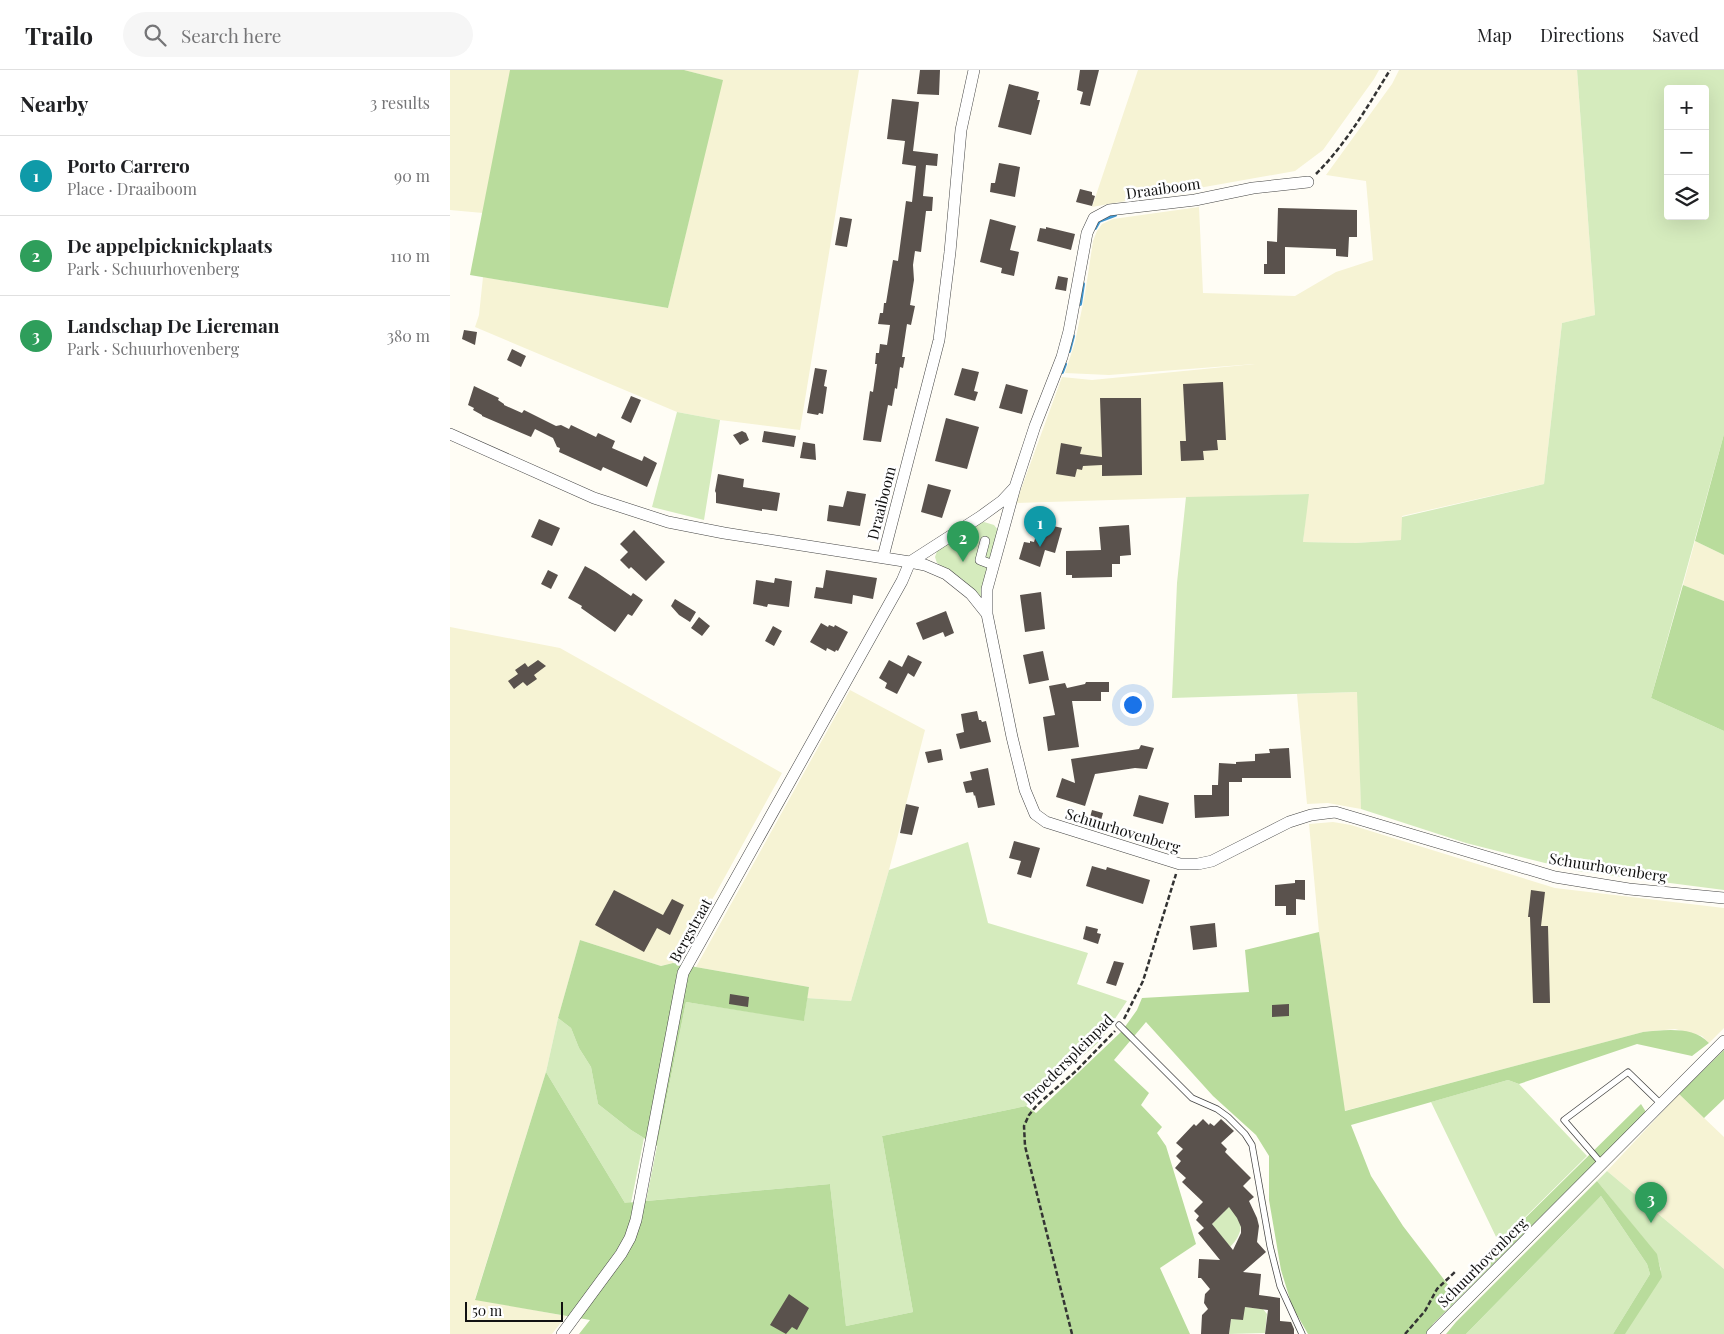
<!DOCTYPE html>
<meta charset="utf-8">
<style>
:root{--surface:#fff;--page:#f6f6f6;--text:#202124;--muted:#757577;--line:#e0e0e0;--accent:#c4262e}
body{margin:0;font-family:"Playfair Display",serif;background:var(--page);color:var(--text)}
.controls{position:absolute;right:15px;top:15px;display:grid;overflow:hidden;border-radius:5px;box-shadow:0 5px 20px #0002}
.controls button{width:45px;height:45px;display:grid;place-items:center;padding:0;border:0;border-bottom:1px solid var(--line);background:var(--surface);color:var(--text);font:25px sans-serif}
.scale{position:absolute;left:15px;bottom:12px;width:98px;box-sizing:border-box;padding-left:5px;border:2px solid #111;border-top:0;font-size:14px;line-height:18px;white-space:nowrap;color:#111;-webkit-text-stroke:4px #fff;paint-order:stroke}
.you{position:absolute;left:682px;top:634px;width:18px;height:18px;margin:-12px;border:4px solid #fff;border-radius:50%;background:#1a73e8;box-shadow:0 0 0 8px #1a73e833}
.badge{display:grid;place-items:center;width:32px;height:32px;border-radius:50%;background:var(--accent);color:#fff;font-size:16px;font-weight:700}
.pin{position:absolute;translate:-50% -41px;filter:drop-shadow(0 1px 2px #0008)}
.pin::after{content:'';position:absolute;top:26px;width:18px;height:15px;background:inherit;clip-path:polygon(0 0,100% 0,50% 100%)}
.list{margin:0;padding:0;list-style:none}
h2{display:flex;justify-content:space-between;align-items:center;height:65px;margin:0;padding:0 20px;font-size:21px}
h2 small{font-size:16px;font-weight:400;color:var(--muted)}
.list li{display:grid;grid-template-columns:32px 1fr auto;gap:15px;align-items:center;box-sizing:border-box;height:80px;padding:0 20px;border-top:1px solid var(--line)}
.list b{display:block;font-size:19px;white-space:nowrap}
.list p{margin:0;font-size:16px;white-space:nowrap;color:var(--muted)}
.list em{font-size:16px;font-style:normal;color:var(--muted)}
.icon{flex:none;width:28px;height:28px;fill:none;stroke:currentColor;stroke-width:2;stroke-linecap:round;stroke-linejoin:round}
.map{position:relative;flex:none;width:1274px;height:1264px;overflow:hidden}
header{display:flex;align-items:center;gap:30px;box-sizing:border-box;height:70px;padding:0 25px;background:var(--surface);border-bottom:1px solid var(--line)}
header strong{font-size:24px}
nav{display:flex;gap:28px;margin-inline-start:auto;font-size:18px}
.search{width:350px;height:45px;background:var(--page);display:flex;align-items:center;gap:12px;box-sizing:border-box;padding:0 18px;border-radius:28px;color:var(--muted);font-size:19px}
main{display:flex}
aside{flex:1;background:var(--surface)}
.map>svg:first-child{display:block}
.farmland{fill:#f6f3d4}
.green{fill:#d5ebbd;fill-rule:evenodd}
.forest{fill:#b9dc9c}
.lines{fill:none;stroke-linecap:round;stroke-linejoin:round}
.stream{stroke:#3f96cf;stroke-width:4}
.building{fill:#5a524d;fill-rule:evenodd}
.service-casing{stroke:#444;stroke-width:7}
.pedestrian-casing{stroke:#444;stroke-width:10}
.minor-casing{stroke:#444;stroke-width:12}
.path{stroke:#333;stroke-width:2.5;stroke-dasharray:5 2.5;stroke-linecap:butt}
.service{stroke:#fff;stroke-width:5.5}
.pedestrian{stroke:#fff;stroke-width:9}
.minor{stroke:#fff;stroke-width:11}
.labels{text-anchor:middle;dominant-baseline:central;stroke-width:5;stroke-linejoin:round;paint-order:stroke}
.street-label{font-size:15px;fill:#111;stroke:#fff}
</style>
<header>
<strong>Trailo</strong>
<div class="search"><svg class="icon" aria-label="search" viewBox="0 0 24 24"><circle cx="10" cy="10" r="6"/><path d="M15 15l6 6"/></svg>Search here</div>
<nav><a>Map</a><a>Directions</a><a>Saved</a></nav>
</header>
<main>
<aside>
<h2>Nearby<small>3 results</small></h2>
<ul class="list">
<li><span class="badge" style="background:#0f9aa8">1</span><div><b>Porto Carrero</b><p>Place · Draaiboom</p></div><em>90 m</em></li>
<li><span class="badge" style="background:#2e9e5b">2</span><div><b>De appelpicknickplaats</b><p>Park · Schuurhovenberg</p></div><em>110 m</em></li>
<li><span class="badge" style="background:#2e9e5b">3</span><div><b>Landschap De Liereman</b><p>Park · Schuurhovenberg</p></div><em>380 m</em></li>
</ul>
</aside>
<div class="map">
<svg width="1274" height="1264" viewBox="0 0 1274 1264">
<rect width="100%" height="100%" fill="#fffdf5"/>
<!-- farmland -->
<path class="farmland" d="M 0,0 L 66,0 L 44,144 L 0,140 Z
M 234,0 L 409,0 L 350,360 L 270,350 L 227,342 L 25,257 L 29,245 L 33,207 L 218,238 L 272,10 Z
M 688,0 L 929,0 L 924,9 L 873,80 L 845,101 L 642,137 Z
M 949,0 L 1127,0 L 1145,245 L 1112,253 L 1094,414 L 952,446 L 952,470 L 906,473 L 853,472 L 858,424 L 566,433 L 612,307 L 642,310 L 805,294 L 659,305 L 615,303 L 625,272 L 635,224 L 643,171 L 647,161 L 652,154 L 663,149 L 749,137 L 753,223 L 845,226 L 886,202 L 923,190 L 916,111 L 876,105 L 942,14 Z
M 1245,471 L 1274,485 L 1274,531 L 1233,515 Z
M 0,557 L 110,578 L 332,703 L 266,823 L 223,893 L 211,896 L 130,870 L 108,948 L 96,1002 L 25,1229 L 116,1246 L 102,1264 L 0,1264 Z
M 400,620 L 475,660 L 439,800 L 401,931 L 357,928 L 359,917 L 246,897 Z
M 908,622 L 911,739 L 878,733 L 857,734 L 847,624 Z
M 883,752 L 901,755 L 1105,818 L 1274,838 L 1274,958 L 1259,973 L 1252,966 L 1225,959 L 1193,962 L 894,1041 L 869,862 L 859,754 Z
M 1229,1024 L 1274,1067 L 1274,1199 L 1157,1101 Z"/>
<!-- green -->
<path class="green" d="M 1127,0 L 1274,0 L 1274,364 L 1201,628 L 1274,661 L 1274,820 L 1127,801 L 1016,773 L 911,739 L 907,622 L 722,628 L 727,513 L 736,427 L 859,424 L 853,472 L 906,473 L 951,470 L 952,447 L 1094,414 L 1112,253 L 1145,245 ZM 1218,19 L 1255,19 L 1255,146 L 1218,146 Z
M 227,342 L 270,350 L 254,450 L 202,437 Z
M 534,452 L 544,455 L 548,460 L 534,533 L 512,509 L 487,493 L 485,487 L 488,478 L 525,455 Z
M 518,772 L 538,853 L 638,883 L 627,914 L 677,931 L 650,971 L 576,1036 L 432,1066 L 463,1242 L 396,1256 L 380,1114 L 196,1131 L 236,932 L 354,950 L 357,928 L 401,931 L 439,800 Z
M 108,948 L 121,958 L 129,978 L 141,997 L 148,1034 L 181,1060 L 194,1068 L 181,1133 L 175,1133 L 96,1002 Z
M 1058,1010 L 1069,1014 L 1137,1086 L 1049,1173 L 981,1032 Z
M 1157,1101 L 1274,1199 L 1274,1264 L 1166,1264 L 1211,1200 L 1206,1184 L 1147,1111 Z
M 1151,1126 L 1197,1194 L 1200,1204 L 1163,1264 L 1016,1264 Z
M 775,1130 C 779,1134 787,1139 789,1144 C 794,1157 789,1168 780,1177 L 762,1154 L 774,1142 Z
M 795,1237 L 813,1239 L 817,1244 L 815,1263 L 779,1264 L 781,1249 Z"/>
<!-- forest -->
<path class="forest" d="M 60,0 L 234,0 L 273,10 L 218,238 L 20,205 Z
M 1274,364 L 1274,485 L 1245,471 Z
M 1233,515 L 1274,531 L 1274,661 L 1201,628 Z
M 869,862 L 895,1041 L 1193,962 C 1215,960 1243,956 1259,973 L 1242,986 L 1187,974 L 1069,1014 L 1058,1010 L 901,1055 L 921,1106 L 953,1156 L 1002,1220 L 1191,1034 L 1196,1042 L 983,1254 L 977,1264 L 858,1264 L 842,1236 L 831,1200 L 819,1130 L 819,1086 L 806,1065 L 763,1026 L 696,952 L 664,990 L 699,1023 L 691,1035 L 712,1057 L 707,1063 L 716,1076 L 746,1174 L 710,1198 L 740,1264 L 129,1264 L 140,1250 L 25,1230 L 96,1002 L 175,1133 L 380,1114 L 396,1256 L 463,1242 L 432,1066 L 576,1036 L 586,1043 L 672,961 L 687,940 L 692,928 L 799,922 L 795,880 Z
M 130,870 L 211,896 L 223,893 L 359,917 L 354,951 L 236,932 L 207,1076 L 181,1060 L 148,1034 L 141,997 L 129,978 L 121,958 L 108,948 Z
M 1274,980 L 1274,1029 L 1254,1048 L 1229,1024 Z
M 1147,1111 L 1207,1184 L 1212,1207 L 1175,1264 L 1163,1264 L 1200,1204 L 1197,1194 L 1151,1126 L 1016,1264 L 996,1264 L 1006,1252 Z"/>
<g class="lines">
<!-- stream -->
<path class="stream" d="M 645,158 L 649,151 L 665,145
M 630,234 L 633,214
M 619,281 L 623,266
M 612,302 L 615,294"/>
</g>
<!-- building -->
<path class="building" d="M 470,0 L 490,0 L 489,25 L 467,24 Z
M 630,0 L 649,0 L 640,36 L 630,34 L 633,22 L 627,20 Z
M 559,14 L 589,22 L 587,30 L 590,30 L 581,65 L 548,57 Z
M 442,29 L 469,32 L 463,81 L 488,84 L 487,96 L 476,95 L 473,126 L 483,127 L 482,141 L 476,141 L 471,182 L 465,181 L 463,195 L 464,210 L 460,235 L 465,236 L 461,255 L 457,254 L 452,287 L 455,287 L 453,298 L 450,297 L 447,319 L 445,318 L 442,336 L 438,335 L 431,372 L 413,370 L 420,321 L 423,322 L 427,294 L 425,294 L 426,283 L 429,283 L 430,274 L 437,275 L 440,255 L 428,254 L 430,243 L 433,243 L 434,233 L 436,233 L 443,190 L 448,191 L 456,131 L 462,132 L 466,96 L 452,94 L 455,71 L 437,69 Z
M 549,93 L 570,97 L 565,127 L 540,122 L 541,113 L 545,113 Z
M 630,119 L 642,122 L 642,125 L 645,126 L 642,136 L 626,132 Z
M 828,138 L 907,140 L 907,167 L 899,167 L 898,187 L 886,186 L 886,179 L 835,177 L 835,204 L 814,204 L 814,194 L 817,194 L 817,171 L 827,172 Z
M 390,147 L 402,149 L 397,177 L 385,175 Z
M 540,149 L 566,156 L 560,180 L 569,182 L 564,206 L 551,203 L 552,198 L 530,192 Z
M 596,157 L 625,164 L 621,180 L 587,171 L 590,158 L 596,159 Z
M 608,206 L 618,208 L 616,221 L 605,219 Z
M 14,260 L 27,262 L 25,275 L 12,269 Z
M 62,279 L 76,286 L 71,297 L 57,290 Z
M 365,298 L 377,300 L 374,316 L 377,317 L 373,344 L 369,343 L 368,345 L 357,343 Z
M 512,298 L 529,302 L 524,321 L 528,322 L 525,331 L 504,325 Z
M 773,312 L 776,370 L 767,370 L 768,380 L 753,381 L 754,390 L 731,391 L 730,371 L 736,371 L 733,314 Z
M 556,314 L 578,320 L 572,344 L 549,338 Z
M 24,316 L 49,328 L 48,330 L 54,334 L 54,335 L 72,343 L 74,340 L 106,356 L 111,355 L 119,359 L 121,355 L 146,367 L 148,363 L 165,371 L 162,378 L 192,391 L 194,386 L 207,393 L 197,417 L 153,397 L 151,401 L 109,382 L 110,378 L 107,377 L 103,368 L 85,359 L 81,367 L 32,346 L 32,345 L 23,340 L 24,338 L 18,335 Z
M 181,326 L 191,330 L 181,353 L 171,348 Z
M 650,328 L 691,328 L 692,405 L 652,406 L 652,395 L 633,396 L 632,400 L 627,399 L 625,407 L 606,404 L 611,373 L 632,377 L 630,384 L 652,387 Z
M 496,348 L 529,357 L 517,399 L 485,391 Z
M 292,361 L 296,363 L 299,370 L 290,375 L 283,365 Z
M 314,361 L 346,366 L 344,377 L 312,372 Z
M 353,372 L 365,374 L 366,390 L 350,388 Z
M 268,404 L 294,409 L 293,417 L 330,423 L 327,441 L 312,439 L 312,441 L 266,433 L 266,423 L 265,421 Z
M 478,414 L 501,420 L 492,448 L 471,442 Z
M 397,421 L 416,424 L 410,456 L 377,451 L 379,435 L 393,437 Z
M 89,449 L 110,458 L 102,476 L 81,467 Z
M 590,453 L 612,458 L 605,483 L 595,480 L 590,497 L 569,489 L 574,472 L 580,473 L 580,471 L 584,472 Z
M 679,455 L 681,485 L 670,486 L 670,494 L 662,494 L 662,507 L 622,508 L 622,505 L 616,505 L 616,481 L 651,480 L 649,457 Z
M 184,460 L 215,492 L 196,511 L 181,497 L 179,499 L 170,490 L 178,482 L 170,474 Z
M 135,496 L 146,502 L 181,526 L 183,523 L 193,530 L 182,546 L 178,544 L 165,562 L 131,538 L 132,536 L 118,528 Z
M 98,500 L 108,505 L 101,519 L 91,514 Z
M 376,500 L 427,508 L 423,529 L 403,525 L 402,534 L 364,528 L 366,517 L 373,518 Z
M 325,508 L 342,511 L 339,537 L 318,534 L 317,537 L 303,534 L 306,510 L 324,513 Z
M 591,522 L 595,559 L 575,562 L 570,525 Z
M 225,529 L 246,542 L 240,552 L 229,545 L 221,536 Z
M 496,541 L 504,563 L 495,567 L 493,562 L 473,570 L 466,553 Z
M 249,547 L 260,556 L 252,566 L 241,558 Z
M 371,553 L 378,557 L 379,555 L 384,557 L 385,555 L 398,562 L 388,581 L 386,580 L 385,582 L 377,578 L 376,581 L 360,572 Z
M 323,556 L 332,561 L 324,576 L 315,571 Z
M 593,581 L 599,610 L 579,614 L 573,585 Z
M 458,585 L 472,592 L 464,607 L 458,603 L 447,624 L 435,618 L 437,613 L 429,608 L 439,590 L 452,597 Z
M 88,590 L 96,596 L 84,605 L 87,609 L 77,616 L 73,612 L 64,619 L 58,611 L 68,604 L 65,600 L 75,593 L 78,597 Z
M 636,612 L 659,612 L 659,622 L 651,622 L 651,631 L 622,631 L 629,677 L 598,681 L 593,647 L 605,645 L 599,616 L 615,613 L 617,618 L 635,614 Z
M 527,641 L 529,650 L 531,650 L 532,652 L 536,651 L 541,672 L 510,679 L 506,664 L 514,662 L 511,644 Z
M 691,675 L 704,678 L 697,699 L 685,698 L 645,704 L 635,736 L 606,727 L 612,708 L 625,713 L 621,689 L 689,679 Z
M 839,678 L 841,708 L 792,708 L 792,712 L 779,712 L 779,746 L 745,748 L 744,725 L 762,725 L 762,715 L 768,715 L 769,693 L 786,694 L 786,692 L 805,691 L 805,684 L 820,683 L 819,679 Z
M 491,679 L 493,690 L 478,693 L 475,682 Z
M 538,698 L 545,735 L 528,738 L 525,725 L 524,726 L 523,722 L 516,723 L 513,712 L 522,710 L 520,702 Z
M 689,725 L 719,733 L 713,754 L 683,746 Z
M 456,734 L 469,737 L 462,765 L 450,763 Z
M 642,740 L 653,743 L 650,754 L 639,751 Z
M 564,771 L 590,778 L 581,808 L 567,804 L 571,791 L 559,788 Z
M 642,796 L 656,800 L 657,797 L 700,810 L 693,834 L 636,816 Z
M 845,810 L 855,810 L 855,830 L 846,829 L 846,845 L 836,845 L 836,836 L 825,836 L 825,815 L 845,813 Z
M 164,820 L 213,845 L 222,829 L 234,835 L 220,865 L 207,858 L 194,882 L 145,855 Z
M 1081,820 L 1095,822 L 1091,856 L 1098,856 L 1100,933 L 1083,933 L 1080,847 L 1078,847 Z
M 765,853 L 767,877 L 743,880 L 740,856 Z
M 636,856 L 648,859 L 647,863 L 651,864 L 648,874 L 633,869 Z
M 664,891 L 674,893 L 666,916 L 656,913 Z
M 280,924 L 299,927 L 298,937 L 279,934 Z
M 839,934 L 839,946 L 822,947 L 822,935 Z
M 753,1049 L 759,1055 L 760,1053 L 764,1056 L 771,1049 L 784,1061 L 771,1073 L 777,1079 L 775,1082 L 801,1108 L 793,1116 L 804,1127 L 799,1131 L 807,1148 L 809,1156 L 807,1172 L 816,1182 L 793,1202 L 811,1204 L 809,1225 L 830,1228 L 830,1251 L 841,1252 L 844,1259 L 844,1264 L 815,1264 L 818,1240 L 795,1237 L 793,1250 L 781,1249 L 779,1264 L 751,1264 L 752,1245 L 758,1239 L 754,1233 L 755,1224 L 760,1219 L 751,1208 L 748,1208 L 749,1189 L 770,1190 L 748,1163 L 754,1158 L 746,1150 L 749,1146 L 744,1141 L 753,1132 L 732,1112 L 736,1108 L 725,1098 L 731,1091 L 726,1086 L 733,1079 L 726,1073 L 744,1054 L 746,1056 ZM 779,1137 L 787,1148 L 791,1157 L 791,1163 L 783,1180 L 762,1154 Z
M 339,1224 L 359,1238 L 347,1260 L 342,1257 L 336,1264 L 320,1255 Z"/>
<g class="lines">
<!-- service casing -->
<g class="service-casing">
<path id="service" d="M 669,955 L 742,1028 L 767,1039 L 778,1047 L 795,1064 L 802,1075 L 820,1176 L 830,1216 L 852,1264
M 1152,1094 L 1114,1050 L 1178,1002 L 1211,1034"/>
</g>
<!-- pedestrian casing -->
<g class="pedestrian-casing">
<path id="pedestrian" d="M 535,471 L 530,490 L 543,495"/>
</g>
<!-- minor casing -->
<g class="minor-casing">
<path id="minor" d="M 0,364 L 144,428 L 218,452 L 274,463 L 460,492 L 475,495 L 496,504 L 521,524 L 537,544 L 562,667 L 575,720 L 585,744 L 596,752 L 730,794 L 748,794 L 762,791 L 839,752 L 861,745 L 885,742 L 1105,807 L 1179,819 L 1274,828
M 433,487 L 489,270 L 500,182 L 511,60 L 524,0
M 537,544 L 537,519 L 565,417 L 585,356 L 612,287 L 619,261 L 637,163 L 644,148 L 659,140 L 745,130 L 803,118 L 858,112
M 112,1264 L 171,1184 L 180,1168 L 186,1150 L 233,903 L 452,511 L 460,492 L 530,447 L 552,431 L 565,417
M 982,1264 L 1274,971"/>
</g>
<!-- path -->
<path class="path" d="M 866,104 C 896,74 918,36 940,0
M 674,949 L 693,911 L 726,804
M 622,1264 L 575,1076 L 574,1056 L 579,1045 L 587,1035 L 626,1001 L 665,961
M 955,1264 L 975,1241 L 987,1219 L 1006,1201"/>
<!-- service -->
<use href="#service" class="service"/>
<!-- pedestrian -->
<use href="#pedestrian" class="pedestrian"/>
<!-- minor -->
<use href="#minor" class="minor"/>
</g>
<g class="labels">
<!-- street labels -->
<g class="street-label">
<text transform="translate(713 118) rotate(-8)">Draaiboom</text>
<text transform="translate(431 433) rotate(-76)">Draaiboom</text>
<text transform="translate(673 760) rotate(17)">Schuurhovenberg</text>
<text transform="translate(1158 797) rotate(9)">Schuurhovenberg</text>
<text transform="translate(240 860) rotate(-61)">Bergstraat</text>
<text transform="translate(618 989) rotate(-45)">Broederspleinpad</text>
<text transform="translate(1032 1192) rotate(-45)">Schuurhovenberg</text>
</g>
</g>
</svg>
<div class="controls">
<button>+</button>
<button>−</button>
<button><svg class="icon" aria-label="layers" viewBox="0 0 24 24"><path d="M12 4l9 5-9 5-9-5zM3 14l9 5 9-5"/></svg></button>
</div>
<div class="scale">50 m</div>
<div class="you"></div>
<div class="pin badge" style="left:590px;top:477px;background:#0f9aa8">1</div>
<div class="pin badge" style="left:513px;top:492px;background:#2e9e5b">2</div>
<div class="pin badge" style="left:1201px;top:1153px;background:#2e9e5b">3</div>
</div>
</main>
